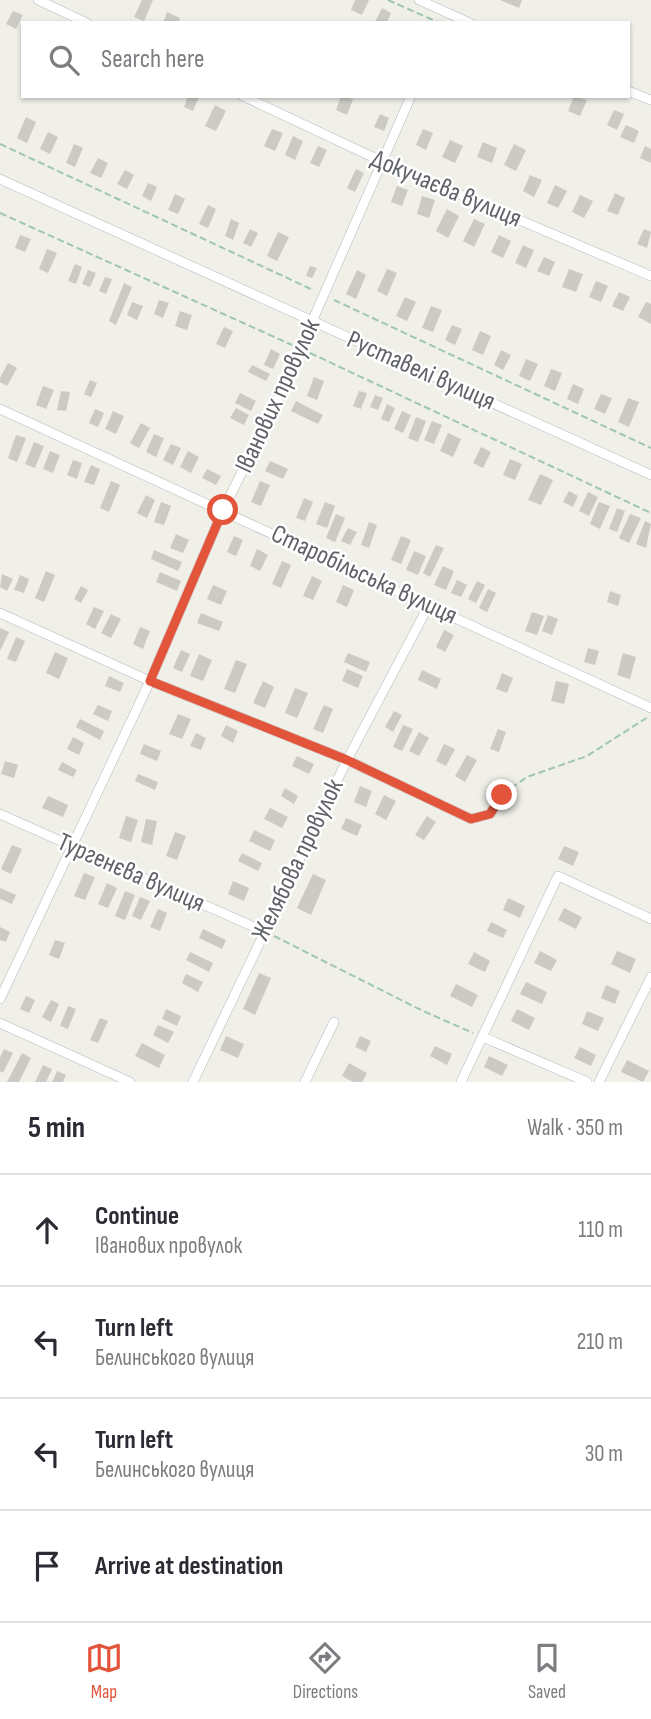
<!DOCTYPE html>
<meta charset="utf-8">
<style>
:root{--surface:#fff;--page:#f7f7f7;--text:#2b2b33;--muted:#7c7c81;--line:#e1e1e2;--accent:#e3553b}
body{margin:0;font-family:"Sofia Sans Condensed",sans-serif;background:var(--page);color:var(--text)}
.stop{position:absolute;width:21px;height:21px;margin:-16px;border:5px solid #e3553b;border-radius:50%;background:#fff}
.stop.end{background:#e3553b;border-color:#fff;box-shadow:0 2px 7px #0008}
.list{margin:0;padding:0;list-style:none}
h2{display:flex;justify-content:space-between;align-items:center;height:91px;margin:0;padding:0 28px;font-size:30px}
h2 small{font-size:23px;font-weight:400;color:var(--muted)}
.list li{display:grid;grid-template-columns:46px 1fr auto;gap:21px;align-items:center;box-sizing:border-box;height:112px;padding:0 28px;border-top:2px solid var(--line)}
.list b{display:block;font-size:26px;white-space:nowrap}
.list p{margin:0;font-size:23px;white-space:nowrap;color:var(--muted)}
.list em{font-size:23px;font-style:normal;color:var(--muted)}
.icon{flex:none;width:38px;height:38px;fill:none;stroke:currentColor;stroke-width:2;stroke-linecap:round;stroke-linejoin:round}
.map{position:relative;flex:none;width:651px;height:1082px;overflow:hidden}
.search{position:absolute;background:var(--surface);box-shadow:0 2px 5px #0004;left:21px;right:21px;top:21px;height:77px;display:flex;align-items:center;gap:18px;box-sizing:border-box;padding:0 24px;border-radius:0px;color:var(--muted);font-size:26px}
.sheet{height:539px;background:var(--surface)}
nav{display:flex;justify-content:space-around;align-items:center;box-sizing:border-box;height:98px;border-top:2px solid var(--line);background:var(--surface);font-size:19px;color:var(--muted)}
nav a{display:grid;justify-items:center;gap:4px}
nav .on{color:var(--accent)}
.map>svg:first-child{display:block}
.building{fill:#cccac4}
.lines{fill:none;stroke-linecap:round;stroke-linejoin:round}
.minor-casing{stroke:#b5b7bb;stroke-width:10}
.path{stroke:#9fc7ae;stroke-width:2;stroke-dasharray:7 3.5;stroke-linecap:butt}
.minor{stroke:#fff;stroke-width:9}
.route{stroke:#e3553b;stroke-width:9}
.labels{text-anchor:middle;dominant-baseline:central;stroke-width:5;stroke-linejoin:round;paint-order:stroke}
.street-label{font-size:26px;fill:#5f6267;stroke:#fff}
</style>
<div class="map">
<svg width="651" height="1082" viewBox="0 0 651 1082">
<rect width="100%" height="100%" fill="#f0efe8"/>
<!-- building -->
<path class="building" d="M 142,0 L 153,0 L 144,21 L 134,17 Z
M 355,0 L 369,0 L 362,15 L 351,10 Z
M 500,0 L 522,0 L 519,8 Z
M 382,8 L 391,13 L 387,23 L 375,22 Z
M 13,11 L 23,15 L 16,29 L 6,24 Z
M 167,12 L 180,18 L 178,23 L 163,23 Z
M 188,96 L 199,97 L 193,111 L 184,107 Z
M 341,96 L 353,99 L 347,115 L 336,110 Z
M 574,96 L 587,100 L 580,116 L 568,111 Z
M 215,105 L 226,111 L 216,131 L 205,126 Z
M 614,110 L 624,114 L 617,130 L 607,125 Z
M 380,114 L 389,118 L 384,131 L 374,127 Z
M 26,117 L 36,122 L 27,143 L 17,138 Z
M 626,125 L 639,131 L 634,143 L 620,137 Z
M 272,129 L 283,133 L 275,151 L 264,146 Z
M 423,129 L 433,133 L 426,150 L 416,145 Z
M 48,132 L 58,137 L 50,154 L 40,149 Z
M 293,136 L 303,141 L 295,160 L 285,155 Z
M 450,140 L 463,146 L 455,163 L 442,157 Z
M 483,142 L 497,148 L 492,163 L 477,157 Z
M 74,144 L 83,148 L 75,167 L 66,163 Z
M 514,144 L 526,150 L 516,171 L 504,165 Z
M 318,146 L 327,150 L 319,167 L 310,163 Z
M 645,146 L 651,149 L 651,163 L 640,158 Z
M 98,158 L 108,163 L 101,178 L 90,173 Z
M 356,169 L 364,173 L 355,192 L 347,188 Z
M 125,170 L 134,175 L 127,189 L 117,184 Z
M 530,175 L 542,180 L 534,197 L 523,191 Z
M 148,183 L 157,187 L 151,201 L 142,196 Z
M 555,185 L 567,191 L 558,208 L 547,203 Z
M 397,186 L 408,190 L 402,206 L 391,202 Z
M 615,193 L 625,198 L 618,215 L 607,211 Z
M 175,194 L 185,199 L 178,214 L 168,210 Z
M 580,195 L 593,201 L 584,218 L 572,212 Z
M 422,196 L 435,200 L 429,218 L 417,214 Z
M 208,205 L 216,209 L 208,228 L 199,224 Z
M 447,209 L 459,216 L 448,238 L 436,231 Z
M 231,219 L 239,223 L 233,240 L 225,236 Z
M 474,219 L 485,224 L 474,247 L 463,241 Z
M 250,229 L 258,233 L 251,247 L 243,243 Z
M 644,229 L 651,232 L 647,248 L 637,244 Z
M 278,232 L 289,237 L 277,261 L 267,256 Z
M 20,235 L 31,239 L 25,252 L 15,248 Z
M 499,235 L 511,241 L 503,258 L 491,252 Z
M 523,245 L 534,250 L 526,268 L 515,263 Z
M 47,249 L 57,253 L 48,273 L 39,269 Z
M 544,257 L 555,262 L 549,276 L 537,271 Z
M 75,264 L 82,267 L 76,284 L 68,281 Z
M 310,266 L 317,268 L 312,278 L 306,276 Z
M 387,269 L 397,273 L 387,296 L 377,291 Z
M 569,269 L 583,274 L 576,292 L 562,287 Z
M 88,270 L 96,273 L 90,287 L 82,284 Z
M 357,270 L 366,275 L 356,299 L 346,294 Z
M 105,277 L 112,279 L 106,294 L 99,291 Z
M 596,281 L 608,286 L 601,302 L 589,297 Z
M 124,283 L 132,287 L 116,325 L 109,321 Z
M 619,292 L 630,297 L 623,311 L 612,306 Z
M 405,297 L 416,302 L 407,321 L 396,316 Z
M 159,300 L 169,303 L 163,318 L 154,314 Z
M 132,302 L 143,306 L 137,320 L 127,315 Z
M 646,302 L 651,304 L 651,324 L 638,317 Z
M 431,306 L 442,310 L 433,332 L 422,328 Z
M 180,311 L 192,315 L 187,330 L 175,326 Z
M 452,325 L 462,329 L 455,345 L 445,340 Z
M 224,327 L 233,331 L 225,348 L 216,344 Z
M 480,331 L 491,336 L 483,355 L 472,350 Z
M 271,349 L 280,354 L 273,369 L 264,365 Z
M 501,350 L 511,355 L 503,370 L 494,365 Z
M 526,359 L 538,364 L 530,381 L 519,376 Z
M 8,363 L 17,368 L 7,386 L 0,382 L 0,378 Z
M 252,365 L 270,374 L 266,381 L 248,372 Z
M 551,369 L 562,373 L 555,391 L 544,386 Z
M 314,377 L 324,381 L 317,400 L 307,396 Z
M 90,380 L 97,383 L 91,397 L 84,394 Z
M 573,384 L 584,389 L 578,404 L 567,399 Z
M 43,386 L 54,390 L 46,409 L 36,405 Z
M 61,391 L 70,392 L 66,411 L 57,410 Z
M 359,391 L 367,393 L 361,409 L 353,406 Z
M 240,393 L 256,401 L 251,411 L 235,403 Z
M 601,394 L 612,398 L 605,414 L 594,409 Z
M 375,395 L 383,398 L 378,410 L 370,407 Z
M 628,398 L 639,402 L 629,427 L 618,422 Z
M 296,401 L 323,415 L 318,424 L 291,411 Z
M 387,404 L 395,408 L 389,422 L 381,419 Z
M 236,408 L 249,415 L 244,425 L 230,418 Z
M 95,409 L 104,413 L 98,427 L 89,423 Z
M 113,411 L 124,416 L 116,434 L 105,429 Z
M 402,411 L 411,415 L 403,433 L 394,429 Z
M 416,417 L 426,421 L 418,442 L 408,438 Z
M 432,421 L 442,425 L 434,444 L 424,440 Z
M 141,423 L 150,428 L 139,448 L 130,443 Z
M 448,433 L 461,439 L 453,457 L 440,451 Z
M 154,434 L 164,438 L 156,457 L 146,452 Z
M 16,435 L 26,438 L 17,462 L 8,458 Z
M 34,442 L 44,446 L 35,468 L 25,464 Z
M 171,444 L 181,448 L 173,465 L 163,460 Z
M 481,447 L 491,452 L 483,468 L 473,463 Z
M 50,451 L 60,455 L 53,473 L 43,469 Z
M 188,451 L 199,457 L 191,473 L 180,467 Z
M 510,459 L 522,464 L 515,480 L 503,475 Z
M 73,460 L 82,463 L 77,479 L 67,475 Z
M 270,461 L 288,469 L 283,479 L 265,471 Z
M 91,465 L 100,469 L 94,485 L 84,482 Z
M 207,469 L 221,476 L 216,485 L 202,478 Z
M 540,474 L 553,480 L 541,505 L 528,500 Z
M 111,481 L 120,485 L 109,512 L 100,508 Z
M 260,481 L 270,485 L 261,506 L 251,502 Z
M 569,491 L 578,496 L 573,507 L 563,502 Z
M 588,492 L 598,497 L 589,516 L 579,511 Z
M 146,495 L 155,500 L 147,518 L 137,513 Z
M 304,498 L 313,502 L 305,521 L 296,518 Z
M 161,502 L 171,506 L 164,525 L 154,522 Z
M 325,502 L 335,506 L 327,528 L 316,524 Z
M 599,502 L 610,506 L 600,529 L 590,524 Z
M 617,508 L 625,511 L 617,532 L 609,529 Z
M 336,514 L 345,518 L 335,542 L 326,538 Z
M 630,514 L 641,518 L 629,543 L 619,538 Z
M 645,521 L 651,524 L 646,548 L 636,544 Z
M 369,522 L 377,525 L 369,548 L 361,545 Z
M 348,528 L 357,532 L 350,545 L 341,541 Z
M 176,534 L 189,540 L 183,553 L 170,548 Z
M 234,536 L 243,540 L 236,556 L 227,552 Z
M 401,536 L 411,540 L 401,564 L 391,560 Z
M 436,545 L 444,548 L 430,577 L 423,573 Z
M 257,549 L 268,555 L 260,571 L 250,566 Z
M 154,550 L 182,562 L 178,571 L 151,559 Z
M 414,551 L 426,556 L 418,575 L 406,570 Z
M 282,561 L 291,565 L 281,588 L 272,584 Z
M 443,566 L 454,571 L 446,590 L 434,585 Z
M 46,571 L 55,575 L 44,602 L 35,598 Z
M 160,572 L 181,581 L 177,591 L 156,582 Z
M 2,574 L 13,579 L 7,591 L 0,587 Z
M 20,575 L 29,579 L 24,593 L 14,590 Z
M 312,576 L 322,581 L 313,600 L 303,596 Z
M 457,580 L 467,585 L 461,597 L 451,593 Z
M 477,581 L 485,585 L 476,603 L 468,599 Z
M 213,585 L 227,591 L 221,605 L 207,599 Z
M 343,585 L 354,590 L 347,607 L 336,602 Z
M 81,586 L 88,590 L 81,603 L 74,599 Z
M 488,589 L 496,593 L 487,612 L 479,608 Z
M 610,591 L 621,595 L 618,606 L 607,602 Z
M 94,607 L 104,611 L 95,629 L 86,624 Z
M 532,612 L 544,616 L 537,635 L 525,631 Z
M 201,613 L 223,622 L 219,631 L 197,623 Z
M 111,614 L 121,619 L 111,638 L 101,633 Z
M 548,615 L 558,619 L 552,635 L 542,631 Z
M 140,627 L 150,631 L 143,649 L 133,644 Z
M 0,628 L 9,632 L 0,651 Z
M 444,630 L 454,635 L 445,652 L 436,647 Z
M 16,637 L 25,641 L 16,662 L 7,659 Z
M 588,648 L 599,651 L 595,665 L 584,662 Z
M 181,650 L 190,654 L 182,672 L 173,668 Z
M 55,652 L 68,658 L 59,679 L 46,673 Z
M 348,653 L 370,662 L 366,672 L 344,662 Z
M 623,653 L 636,657 L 630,679 L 617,675 Z
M 199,654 L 212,660 L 203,681 L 190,676 Z
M 236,660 L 247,664 L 235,693 L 224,689 Z
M 347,669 L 363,676 L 358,688 L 342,681 Z
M 422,670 L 441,679 L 437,689 L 418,680 Z
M 502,673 L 513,678 L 507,693 L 496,689 Z
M 109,676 L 124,683 L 120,692 L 105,686 Z
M 263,681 L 274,687 L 265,708 L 253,703 Z
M 556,681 L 569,684 L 564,704 L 551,701 Z
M 295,688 L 308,693 L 297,718 L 285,713 Z
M 98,705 L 112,711 L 108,721 L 93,714 Z
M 324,705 L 333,709 L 323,733 L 313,729 Z
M 394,711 L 402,715 L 393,732 L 385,727 Z
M 178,714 L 191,719 L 182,739 L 169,734 Z
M 80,719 L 104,731 L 100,740 L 76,727 Z
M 226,725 L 238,731 L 233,743 L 221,736 Z
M 403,725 L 413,729 L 402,751 L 393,747 Z
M 498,729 L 506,732 L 499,752 L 490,749 Z
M 419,732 L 429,738 L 419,756 L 409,751 Z
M 196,733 L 206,738 L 201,750 L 190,746 Z
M 73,737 L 84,743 L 79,755 L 67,749 Z
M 144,744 L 161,751 L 157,761 L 140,754 Z
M 444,744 L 455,749 L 446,766 L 436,761 Z
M 467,755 L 477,760 L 465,782 L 455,776 Z
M 297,756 L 314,764 L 309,774 L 292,766 Z
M 5,761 L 18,765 L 14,778 L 1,774 Z
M 62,762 L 77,770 L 73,777 L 58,770 Z
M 138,774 L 158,782 L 155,790 L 135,781 Z
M 360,786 L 372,791 L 366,807 L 354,802 Z
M 285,788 L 298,796 L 294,804 L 281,796 Z
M 384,795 L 396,801 L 386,820 L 375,814 Z
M 48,796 L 68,805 L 63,817 L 42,808 Z
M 270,808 L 288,817 L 282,828 L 264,819 Z
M 126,816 L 138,820 L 131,842 L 119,838 Z
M 427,816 L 436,822 L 424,840 L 415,835 Z
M 346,818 L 362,825 L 357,836 L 341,829 Z
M 146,819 L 157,821 L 152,845 L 141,842 Z
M 254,830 L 275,840 L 270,851 L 249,841 Z
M 175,832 L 186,836 L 177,860 L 166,856 Z
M 12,845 L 22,849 L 11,874 L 1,869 Z
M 564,846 L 579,852 L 573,866 L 558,859 Z
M 242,853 L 262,863 L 258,871 L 238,861 Z
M 84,873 L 95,877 L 85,900 L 74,896 Z
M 313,874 L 326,880 L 311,915 L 297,908 Z
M 233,881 L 249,888 L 244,901 L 228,894 Z
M 107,883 L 117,888 L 108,908 L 98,904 Z
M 0,888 L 16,895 L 12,904 L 0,899 Z
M 125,891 L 135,895 L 125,920 L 115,916 Z
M 140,897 L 150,901 L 141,920 L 132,916 Z
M 508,898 L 525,906 L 520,918 L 503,910 Z
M 564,908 L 582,917 L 576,929 L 558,920 Z
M 158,909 L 167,913 L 160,931 L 150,927 Z
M 491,922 L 507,930 L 503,938 L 487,931 Z
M 0,927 L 10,932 L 6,942 L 0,940 Z
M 203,929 L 226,940 L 222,949 L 199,938 Z
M 55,940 L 65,943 L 59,959 L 49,955 Z
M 540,951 L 557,960 L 551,971 L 534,963 Z
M 617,951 L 636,959 L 630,973 L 611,964 Z
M 190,952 L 213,963 L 209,972 L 186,960 Z
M 474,952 L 490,961 L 485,972 L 468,964 Z
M 259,973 L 271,978 L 255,1015 L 243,1009 Z
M 186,974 L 203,982 L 198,992 L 182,983 Z
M 526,982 L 547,992 L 542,1004 L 520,994 Z
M 456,984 L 478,995 L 472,1007 L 450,996 Z
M 606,985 L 620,991 L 615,1004 L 601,998 Z
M 26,996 L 35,1000 L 29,1013 L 20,1009 Z
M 51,1000 L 59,1004 L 51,1022 L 42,1017 Z
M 68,1006 L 76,1009 L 68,1029 L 60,1026 Z
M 166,1009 L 181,1016 L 177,1026 L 162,1019 Z
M 517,1009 L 535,1018 L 529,1030 L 511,1021 Z
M 587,1011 L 604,1018 L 598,1031 L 582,1024 Z
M 100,1018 L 108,1021 L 98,1043 L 90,1040 Z
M 158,1025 L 174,1032 L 168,1043 L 153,1035 Z
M 226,1036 L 244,1044 L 238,1058 L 220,1050 Z
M 360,1036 L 371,1041 L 366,1052 L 355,1047 Z
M 142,1043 L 165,1055 L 159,1068 L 135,1056 Z
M 435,1046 L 452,1054 L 447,1065 L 430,1056 Z
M 580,1047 L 596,1055 L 591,1066 L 574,1058 Z
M 4,1049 L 13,1053 L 3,1073 L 0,1071 L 0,1058 Z
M 22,1053 L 31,1058 L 19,1082 L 7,1082 Z
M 489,1056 L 508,1065 L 502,1076 L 484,1067 Z
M 627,1060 L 649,1071 L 643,1082 L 621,1072 Z
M 349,1063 L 367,1073 L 362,1082 L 353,1082 L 342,1076 Z
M 43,1065 L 52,1069 L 46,1082 L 35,1082 Z
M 57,1071 L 66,1075 L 63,1082 L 52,1082 Z"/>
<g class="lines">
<!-- minor casing -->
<g class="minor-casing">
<path id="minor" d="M 38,0 L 87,23
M 419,0 L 470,23
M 628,91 L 651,100
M 243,96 L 381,161 L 651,276
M 0,179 L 651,475
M 0,409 L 651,708
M 0,613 L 150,681 L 347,760 L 471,819 L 490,814 L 502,795
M 0,814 L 263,931
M 0,999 L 150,681 L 223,510 L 275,406 L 411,96
M 0,1023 L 130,1082
M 483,1037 L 587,1082
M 193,1082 L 347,760 L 429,605
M 305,1082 L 334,1022
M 461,1082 L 558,876 L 651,919
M 599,1082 L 651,977"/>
</g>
<!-- path -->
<path class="path" d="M 388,0 L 440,23
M 0,144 L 313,290
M 0,213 L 292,345
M 334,300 L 651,448
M 310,353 L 651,513
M 511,788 L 527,777 L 587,756 L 648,717
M 274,936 L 421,1010 L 473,1033"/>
<!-- minor -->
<use href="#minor" class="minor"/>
</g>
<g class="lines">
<!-- route -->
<path class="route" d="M 223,510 L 150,681 L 347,760 L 471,819 L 490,814 L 502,795"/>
</g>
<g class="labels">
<!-- street labels -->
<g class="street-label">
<text transform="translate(446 189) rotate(23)">Докучаєва вулиця</text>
<text transform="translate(421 371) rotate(24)">Руставелі вулиця</text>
<text transform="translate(278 396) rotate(-65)">Іванових провулок</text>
<text transform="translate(364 575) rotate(25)">Старобільська вулиця</text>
<text transform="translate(298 860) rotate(-64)">Желябова провулок</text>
<text transform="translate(131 873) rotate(24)">Тургенєва вулиця</text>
</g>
</g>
</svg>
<div class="stop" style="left:223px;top:510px"></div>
<div class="stop end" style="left:502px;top:795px"></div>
<div class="search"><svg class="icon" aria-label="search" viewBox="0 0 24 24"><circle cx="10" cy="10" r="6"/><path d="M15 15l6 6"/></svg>Search here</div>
</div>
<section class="sheet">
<h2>5 min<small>Walk · 350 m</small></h2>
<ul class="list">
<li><svg class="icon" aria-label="ahead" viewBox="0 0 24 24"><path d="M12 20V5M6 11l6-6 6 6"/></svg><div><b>Continue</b><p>Іванових провулок</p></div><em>110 m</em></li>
<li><svg class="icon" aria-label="left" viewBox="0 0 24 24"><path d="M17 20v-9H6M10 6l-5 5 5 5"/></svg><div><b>Turn left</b><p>Белинського вулиця</p></div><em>210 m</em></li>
<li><svg class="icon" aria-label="left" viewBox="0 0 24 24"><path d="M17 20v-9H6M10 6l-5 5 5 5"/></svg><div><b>Turn left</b><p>Белинського вулиця</p></div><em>30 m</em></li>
<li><svg class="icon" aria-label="arrive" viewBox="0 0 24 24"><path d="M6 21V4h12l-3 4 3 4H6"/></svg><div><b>Arrive at destination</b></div></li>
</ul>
</section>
<nav>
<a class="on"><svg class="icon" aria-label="map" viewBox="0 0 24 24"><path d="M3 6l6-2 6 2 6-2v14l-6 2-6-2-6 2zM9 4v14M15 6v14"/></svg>Map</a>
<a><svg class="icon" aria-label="directions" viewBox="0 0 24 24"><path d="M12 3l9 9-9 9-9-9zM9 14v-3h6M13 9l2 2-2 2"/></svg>Directions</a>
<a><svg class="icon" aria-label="saved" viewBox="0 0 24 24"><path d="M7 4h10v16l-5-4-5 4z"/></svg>Saved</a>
</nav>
